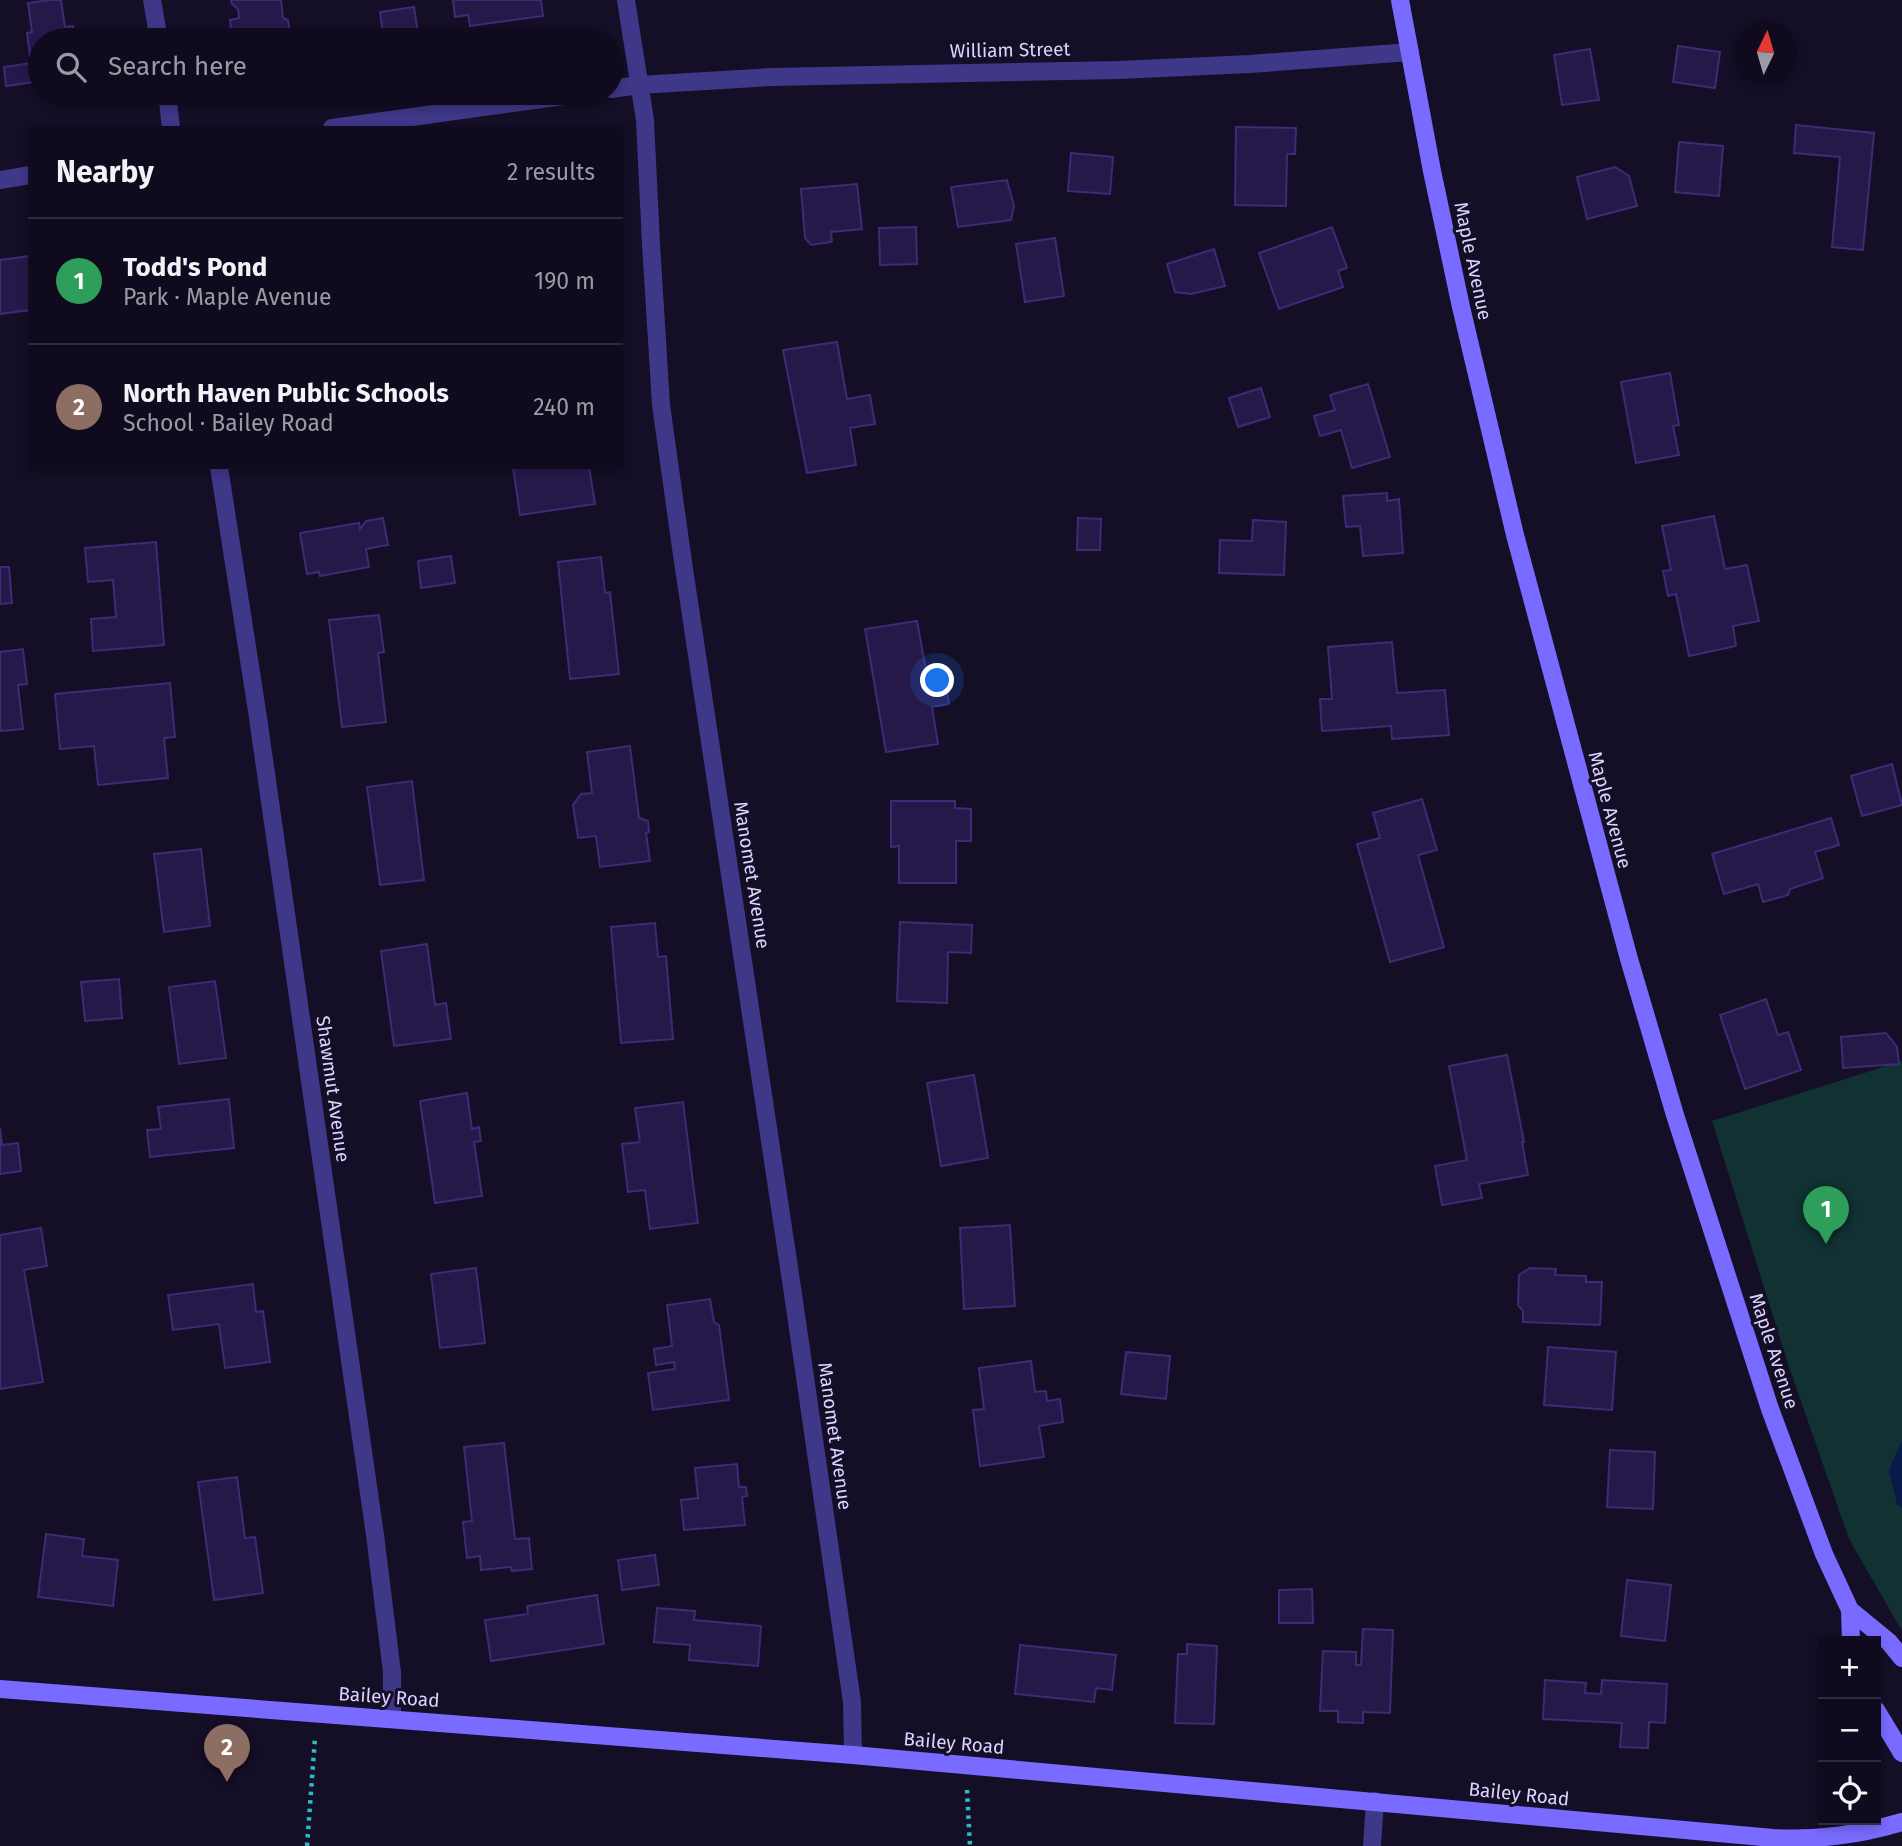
<!DOCTYPE html>
<meta charset="utf-8">
<style>
:root{--surface:#0f0a1d;--page:#181326;--text:#f1f3f6;--muted:#9b9aa4;--line:#2f2b3b;--accent:#00d5ff}
body{margin:0;font-family:"Fira Sans",sans-serif;background:var(--page);color:var(--text)}
.controls{position:absolute;right:21px;bottom:21px;display:grid;overflow:hidden;border-radius:0px;box-shadow:0 4px 10px #0003}
.controls button{width:63px;height:63px;display:grid;place-items:center;padding:0;border:0;border-bottom:2px solid var(--line);background:var(--surface);color:var(--text);font:35px sans-serif}
.compass{position:absolute;left:1734px;top:21px;width:63px;height:63px;border-radius:50%;background:var(--surface);box-shadow:0 4px 10px #0003;rotate:5deg}
.you{position:absolute;left:938px;top:681px;width:24px;height:24px;margin:-18px;border:5px solid #fff;border-radius:50%;background:#1a73e8;box-shadow:0 0 0 10px #1a73e833}
.badge{display:grid;place-items:center;width:46px;height:46px;border-radius:50%;background:var(--accent);color:#fff;font-size:23px;font-weight:700}
.pin{position:absolute;translate:-50% -58px;filter:drop-shadow(0 2px 4px #0008)}
.pin::after{content:'';position:absolute;top:37px;width:24px;height:21px;background:inherit;clip-path:polygon(0 0,100% 0,50% 100%)}
.list{margin:0;padding:0;list-style:none}
h2{display:flex;justify-content:space-between;align-items:center;height:91px;margin:0;padding:0 28px;font-size:30px}
h2 small{font-size:23px;font-weight:400;color:var(--muted)}
.list li{display:grid;grid-template-columns:46px 1fr auto;gap:21px;align-items:center;box-sizing:border-box;height:126px;padding:0 28px;border-top:2px solid var(--line)}
.list b{display:block;font-size:26px;white-space:nowrap}
.list p{margin:0;font-size:23px;white-space:nowrap;color:var(--muted)}
.list em{font-size:23px;font-style:normal;color:var(--muted)}
.icon{flex:none;width:38px;height:38px;fill:none;stroke:currentColor;stroke-width:2;stroke-linecap:round;stroke-linejoin:round}
.map{position:relative;flex:none;width:1902px;height:1846px;overflow:hidden}
.search{position:absolute;background:var(--surface);box-shadow:0 4px 10px #0003;left:28px;top:28px;width:595px;height:77px;display:flex;align-items:center;gap:18px;box-sizing:border-box;padding:0 24px;border-radius:38px;color:var(--muted);font-size:26px}
.panel{position:absolute;background:var(--surface);box-shadow:0 4px 10px #0003;left:28px;top:126px;width:595px;height:343px;border-radius:0px}
.map>svg:first-child{display:block}
.green{fill:#113132}
.water{fill:#081a47}
.building{fill:#261949;stroke:#3e2a76;stroke-width:2}
.lines{fill:none;stroke-linecap:round;stroke-linejoin:round}
.path{stroke:#29bebe;stroke-width:4.5;stroke-dasharray:3.5 5;stroke-linecap:butt}
.street{stroke:#3f3788;stroke-width:18}
.secondary{stroke:#796bff;stroke-width:18}
.labels{text-anchor:middle;dominant-baseline:central;stroke-width:6;stroke-linejoin:round;paint-order:stroke}
.street-label{font-size:19px;fill:#dcd4ff;stroke:#140e27}
</style>
<div class="map">
<svg width="1902" height="1846" viewBox="0 0 1902 1846">
<rect width="100%" height="100%" fill="#140e27"/>
<!-- green -->
<path class="green" d="M 1902,1061 L 1902,1631 L 1849,1539 L 1789,1367 L 1712,1121 Z"/>
<!-- water -->
<path class="water" d="M 1902,1440 L 1902,1508 L 1897,1504 L 1889,1470 Z"/>
<!-- building -->
<path class="building" d="M 49,0 L 61,0 L 65,27 L 73,26 L 75,40 L 40,40 L 40,87 L 35,88 L 34,82 L 6,86 L 4,67 L 31,63 L 27,33 L 32,32 L 28,3 Z
M 231,0 L 281,0 L 283,18 L 288,20 L 291,40 L 242,40 L 242,36 L 232,37 L 230,20 L 239,18 L 238,9 L 232,4 Z
M 453,0 L 541,0 L 543,16 L 470,26 L 468,15 L 455,17 Z
M 414,7 L 419,40 L 384,40 L 380,12 Z
M 1678,46 L 1720,52 L 1715,88 L 1673,82 Z
M 1590,49 L 1599,100 L 1562,105 L 1554,55 Z
M 1796,125 L 1874,133 L 1863,250 L 1832,247 L 1840,157 L 1794,153 Z
M 1236,127 L 1296,128 L 1295,154 L 1287,154 L 1286,206 L 1235,205 Z
M 1679,142 L 1723,146 L 1719,196 L 1675,192 Z
M 1071,153 L 1113,157 L 1110,194 L 1068,191 Z
M 1615,167 L 1629,176 L 1637,206 L 1587,219 L 1577,177 Z
M 1007,180 L 1014,206 L 1011,220 L 958,227 L 951,187 Z
M 857,184 L 862,229 L 831,232 L 832,242 L 811,245 L 805,238 L 801,189 Z
M 916,227 L 917,264 L 880,265 L 879,228 Z
M 1332,227 L 1347,268 L 1338,271 L 1343,287 L 1279,309 L 1259,253 Z
M 1055,238 L 1064,296 L 1025,302 L 1016,244 Z
M 1214,249 L 1225,286 L 1191,294 L 1175,292 L 1167,264 Z
M 30,256 L 30,310 L 0,314 L 0,260 Z
M 837,342 L 847,399 L 870,395 L 875,424 L 850,428 L 856,465 L 807,473 L 783,350 Z
M 1670,373 L 1679,425 L 1673,426 L 1679,455 L 1636,463 L 1621,382 Z
M 1368,384 L 1390,457 L 1352,468 L 1341,430 L 1320,436 L 1314,416 L 1335,410 L 1330,395 Z
M 1261,388 L 1270,417 L 1238,427 L 1229,398 Z
M 513,467 L 589,467 L 595,504 L 520,515 Z
M 1387,493 L 1387,501 L 1399,499 L 1403,553 L 1363,556 L 1360,526 L 1346,527 L 1343,496 Z
M 1714,516 L 1725,569 L 1747,565 L 1759,621 L 1733,626 L 1736,646 L 1689,656 L 1676,594 L 1668,596 L 1663,571 L 1671,570 L 1662,526 Z
M 383,518 L 388,545 L 366,549 L 369,567 L 320,576 L 319,572 L 307,574 L 300,533 L 359,523 L 360,529 L 366,521 Z
M 1078,518 L 1101,519 L 1100,550 L 1077,550 Z
M 1253,520 L 1286,522 L 1284,575 L 1219,573 L 1220,540 L 1252,541 Z
M 156,542 L 164,645 L 93,651 L 91,619 L 116,617 L 113,580 L 88,582 L 85,548 Z
M 451,556 L 455,583 L 421,588 L 418,561 Z
M 601,557 L 605,593 L 610,592 L 619,674 L 570,679 L 558,562 Z
M 0,567 L 9,567 L 12,603 L 0,604 Z
M 379,615 L 384,652 L 378,653 L 386,722 L 342,727 L 329,620 Z
M 917,621 L 927,676 L 944,673 L 949,704 L 932,707 L 938,744 L 886,752 L 865,629 Z
M 1392,642 L 1397,693 L 1445,690 L 1449,735 L 1392,739 L 1391,726 L 1322,731 L 1320,699 L 1332,699 L 1328,647 Z
M 23,649 L 27,684 L 18,685 L 23,729 L 0,731 L 0,652 Z
M 170,683 L 175,737 L 164,738 L 168,778 L 98,785 L 94,746 L 60,749 L 55,694 Z
M 630,746 L 639,818 L 648,821 L 649,832 L 646,833 L 650,861 L 600,867 L 596,836 L 578,838 L 573,805 L 581,794 L 592,793 L 587,752 Z
M 1892,764 L 1902,805 L 1862,816 L 1851,776 Z
M 412,781 L 424,880 L 380,885 L 367,787 Z
M 1422,799 L 1437,850 L 1418,855 L 1444,947 L 1390,962 L 1357,844 L 1380,838 L 1373,813 Z
M 891,801 L 955,801 L 955,808 L 971,809 L 971,841 L 956,841 L 956,883 L 899,883 L 899,846 L 891,847 Z
M 1831,818 L 1839,845 L 1815,852 L 1823,878 L 1790,889 L 1788,895 L 1763,902 L 1758,884 L 1724,894 L 1712,854 Z
M 201,849 L 210,926 L 164,932 L 154,854 Z
M 900,922 L 972,925 L 971,953 L 948,952 L 947,1003 L 897,1001 Z
M 655,923 L 658,957 L 666,956 L 673,1039 L 621,1043 L 611,927 Z
M 427,944 L 435,1005 L 446,1003 L 451,1039 L 394,1046 L 381,951 Z
M 119,979 L 122,1018 L 85,1021 L 81,982 Z
M 215,981 L 226,1058 L 179,1064 L 169,987 Z
M 1766,999 L 1778,1035 L 1788,1032 L 1801,1070 L 1745,1089 L 1720,1015 Z
M 1886,1033 L 1897,1047 L 1899,1064 L 1843,1068 L 1841,1037 Z
M 1507,1055 L 1524,1142 L 1522,1142 L 1528,1175 L 1479,1184 L 1482,1198 L 1442,1205 L 1435,1166 L 1467,1160 L 1449,1066 Z
M 974,1075 L 988,1158 L 941,1166 L 927,1083 Z
M 467,1093 L 472,1129 L 479,1127 L 481,1141 L 474,1142 L 482,1196 L 435,1203 L 420,1101 Z
M 229,1099 L 234,1148 L 150,1157 L 147,1130 L 161,1129 L 158,1107 Z
M 683,1102 L 698,1223 L 650,1229 L 645,1190 L 628,1192 L 622,1144 L 640,1142 L 635,1108 Z
M 0,1128 L 2,1145 L 18,1143 L 21,1171 L 0,1174 Z
M 1010,1225 L 1015,1306 L 964,1309 L 960,1228 Z
M 41,1228 L 47,1266 L 24,1270 L 43,1382 L 0,1389 L 0,1235 Z
M 476,1268 L 485,1343 L 440,1348 L 431,1274 Z
M 1530,1268 L 1556,1269 L 1555,1275 L 1586,1276 L 1586,1282 L 1602,1282 L 1600,1325 L 1523,1322 L 1523,1311 L 1518,1305 L 1519,1275 Z
M 253,1284 L 256,1312 L 263,1311 L 270,1362 L 225,1368 L 219,1324 L 173,1330 L 168,1295 Z
M 710,1299 L 714,1322 L 719,1325 L 729,1400 L 653,1410 L 648,1373 L 675,1369 L 674,1362 L 656,1365 L 654,1349 L 672,1346 L 667,1305 Z
M 1548,1347 L 1616,1352 L 1612,1410 L 1544,1405 Z
M 1126,1352 L 1170,1356 L 1166,1399 L 1121,1394 Z
M 1031,1361 L 1035,1392 L 1046,1391 L 1047,1401 L 1060,1399 L 1063,1422 L 1039,1426 L 1044,1457 L 980,1466 L 973,1410 L 984,1409 L 979,1368 Z
M 504,1443 L 515,1539 L 529,1538 L 532,1569 L 512,1571 L 511,1567 L 481,1570 L 480,1556 L 467,1558 L 463,1522 L 472,1521 L 464,1447 Z
M 1610,1450 L 1655,1452 L 1653,1509 L 1607,1507 Z
M 737,1464 L 739,1487 L 746,1487 L 747,1496 L 742,1497 L 745,1525 L 684,1530 L 681,1500 L 698,1498 L 695,1468 Z
M 237,1477 L 245,1538 L 255,1537 L 263,1593 L 214,1600 L 198,1482 Z
M 46,1534 L 84,1539 L 82,1556 L 118,1560 L 113,1606 L 38,1597 Z
M 655,1555 L 659,1585 L 622,1590 L 618,1560 Z
M 1627,1580 L 1671,1585 L 1665,1641 L 1621,1636 Z
M 1312,1589 L 1313,1623 L 1279,1623 L 1279,1590 Z
M 597,1595 L 604,1644 L 491,1661 L 485,1620 L 528,1614 L 527,1606 Z
M 657,1608 L 695,1611 L 694,1620 L 761,1626 L 758,1666 L 689,1660 L 690,1645 L 654,1642 Z
M 1363,1629 L 1393,1630 L 1390,1713 L 1363,1712 L 1363,1723 L 1338,1722 L 1338,1711 L 1320,1711 L 1323,1651 L 1356,1652 L 1356,1665 L 1361,1665 Z
M 1187,1644 L 1217,1646 L 1214,1724 L 1175,1723 L 1178,1654 L 1187,1654 Z
M 1020,1645 L 1116,1655 L 1112,1690 L 1096,1688 L 1094,1702 L 1015,1694 Z
M 1545,1680 L 1586,1683 L 1585,1693 L 1601,1694 L 1602,1680 L 1667,1684 L 1665,1723 L 1649,1722 L 1648,1748 L 1620,1747 L 1622,1723 L 1543,1719 Z"/>
<g class="lines">
<!-- path -->
<path class="path" d="M 967,1790 L 970,1846
M 307,1846 L 315,1738"/>
<!-- street -->
<path class="street" d="M 152,0 L 159,40
M 626,0 L 645,120 L 651,244 L 661,405 L 683,562 L 793,1294 L 852,1702 L 853,1755
M 611,89 L 639,85 L 772,77 L 1119,70 L 1250,64 L 1410,52
M 167,93 L 171,128
M 332,128 L 586,93
M 0,180 L 30,175
M 219,467 L 257,711 L 375,1535 L 392,1672 L 392,1719
M 1372,1846 L 1375,1801"/>
<!-- secondary -->
<path class="secondary" d="M 1400,0 L 1432,171 L 1461,307 L 1515,535 L 1629,959 L 1675,1115 L 1770,1409 L 1824,1554 L 1850,1610 L 1851,1641
M 1850,1610 L 1889,1642 L 1902,1658
M 0,1689 L 853,1755 L 1773,1838 C 1819,1840 1858,1835 1902,1822
M 1876,1710 L 1902,1753"/>
</g>
<g class="labels">
<!-- street labels -->
<g class="street-label">
<text transform="translate(1010 50) rotate(-1)">William Street</text>
<text transform="translate(1473 261) rotate(78)">Maple Avenue</text>
<text transform="translate(1610 810) rotate(75)">Maple Avenue</text>
<text transform="translate(752 875) rotate(81)">Manomet Avenue</text>
<text transform="translate(333 1089) rotate(82)">Shawmut Avenue</text>
<text transform="translate(1774 1351) rotate(72)">Maple Avenue</text>
<text transform="translate(835 1436) rotate(82)">Manomet Avenue</text>
<text transform="translate(389 1697) rotate(4)">Bailey Road</text>
<text transform="translate(954 1743) rotate(5)">Bailey Road</text>
<text transform="translate(1519 1794) rotate(6)">Bailey Road</text>
</g>
</g>
</svg>
<div class="controls">
<button>+</button>
<button>−</button>
<button><svg class="icon" aria-label="locate" viewBox="0 0 24 24"><circle cx="12" cy="12" r="6"/><path d="M12 2v4M12 18v4M2 12h4M18 12h4"/></svg></button>
</div>
<svg class="compass" viewBox="-18 -18 36 36"><path d="M0-13l5 13h-10z" fill="#e53935"/><path d="M0 13l5-13h-10z" fill="#9b9aa4"/></svg>
<div class="you"></div>
<div class="pin badge" style="left:1826px;top:1244px;background:#2e9e5b">1</div>
<div class="pin badge" style="left:227px;top:1782px;background:#8d6e63">2</div>
<div class="search"><svg class="icon" aria-label="search" viewBox="0 0 24 24"><circle cx="10" cy="10" r="6"/><path d="M15 15l6 6"/></svg>Search here</div>
<section class="panel">
<h2>Nearby<small>2 results</small></h2>
<ul class="list">
<li><span class="badge" style="background:#2e9e5b">1</span><div><b>Todd's Pond</b><p>Park · Maple Avenue</p></div><em>190 m</em></li>
<li><span class="badge" style="background:#8d6e63">2</span><div><b>North Haven Public Schools</b><p>School · Bailey Road</p></div><em>240 m</em></li>
</ul>
</section>
</div>
